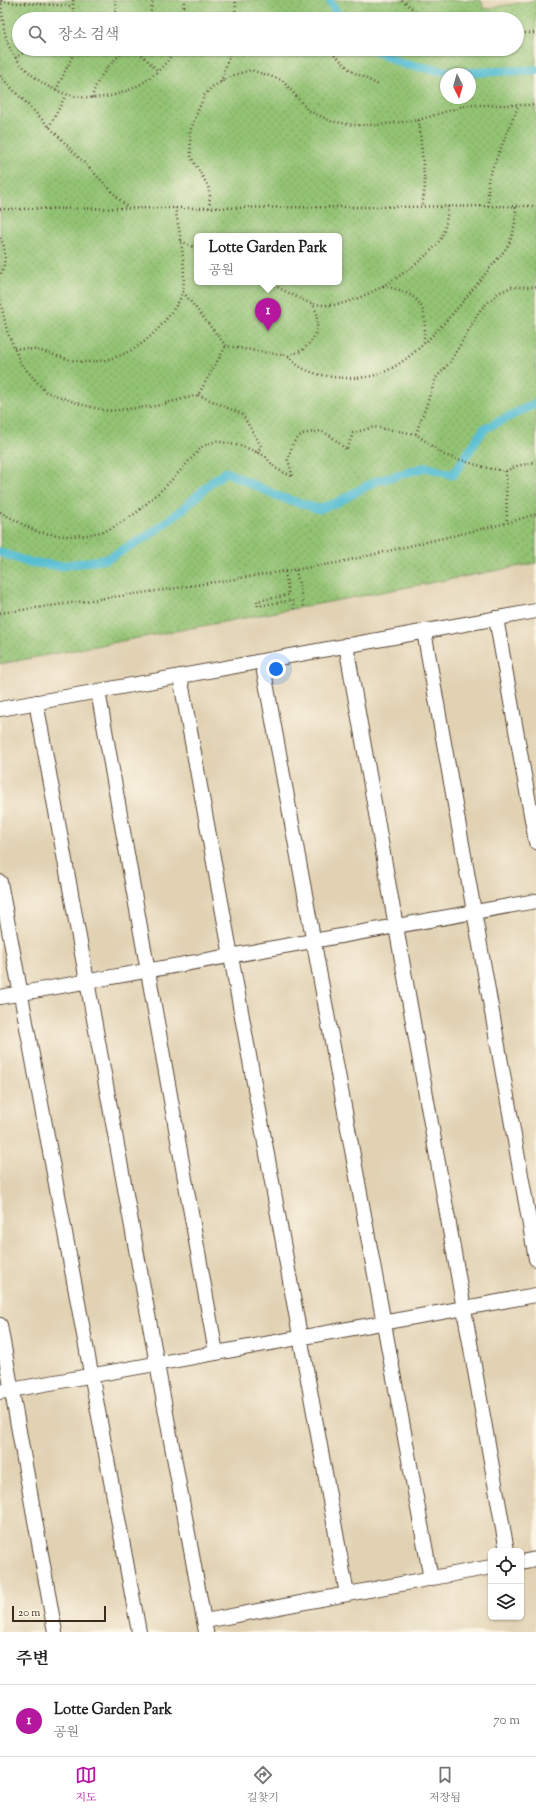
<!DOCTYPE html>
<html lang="ko">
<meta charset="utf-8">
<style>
:root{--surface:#fff;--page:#f6f6f6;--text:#222;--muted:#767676;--line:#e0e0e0;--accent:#b5179e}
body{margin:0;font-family:"Sorts Mill Goudy","Noto Serif KR",serif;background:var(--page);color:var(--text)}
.controls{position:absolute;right:12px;bottom:12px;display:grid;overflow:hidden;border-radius:6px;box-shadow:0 1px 3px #0004}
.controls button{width:36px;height:36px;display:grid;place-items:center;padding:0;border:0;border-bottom:1px solid var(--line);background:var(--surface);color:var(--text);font:20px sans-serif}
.compass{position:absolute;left:440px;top:68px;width:36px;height:36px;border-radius:50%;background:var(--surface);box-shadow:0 1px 3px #0004;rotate:175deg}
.scale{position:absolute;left:12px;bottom:10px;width:94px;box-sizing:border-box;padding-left:4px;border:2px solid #3b2a1e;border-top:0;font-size:11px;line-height:14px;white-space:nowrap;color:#3b2a1e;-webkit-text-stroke:3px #fcf5e5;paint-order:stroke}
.you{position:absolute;left:276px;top:669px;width:14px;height:14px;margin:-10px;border:3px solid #fff;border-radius:50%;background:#1a73e8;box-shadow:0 0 0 6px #1a73e833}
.badge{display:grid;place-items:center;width:26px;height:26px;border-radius:50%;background:var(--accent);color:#fff;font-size:13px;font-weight:700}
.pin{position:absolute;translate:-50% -33px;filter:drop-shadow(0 1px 2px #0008)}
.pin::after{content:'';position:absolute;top:21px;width:14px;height:12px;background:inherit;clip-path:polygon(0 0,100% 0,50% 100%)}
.popup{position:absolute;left:194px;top:233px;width:148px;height:52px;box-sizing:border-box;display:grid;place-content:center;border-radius:6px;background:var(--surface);filter:drop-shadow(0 1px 3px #0005);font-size:13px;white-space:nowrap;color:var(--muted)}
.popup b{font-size:15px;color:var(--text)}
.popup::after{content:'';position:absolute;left:50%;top:100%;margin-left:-8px;border:8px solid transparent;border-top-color:var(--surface)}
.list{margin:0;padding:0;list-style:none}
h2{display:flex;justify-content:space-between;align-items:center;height:52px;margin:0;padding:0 16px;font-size:17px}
h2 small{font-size:13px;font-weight:400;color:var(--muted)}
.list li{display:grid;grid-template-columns:26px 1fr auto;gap:12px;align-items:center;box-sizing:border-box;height:72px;padding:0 16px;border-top:1px solid var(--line)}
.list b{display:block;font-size:15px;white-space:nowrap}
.list p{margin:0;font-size:13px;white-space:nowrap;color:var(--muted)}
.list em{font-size:13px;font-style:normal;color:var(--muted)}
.icon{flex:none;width:22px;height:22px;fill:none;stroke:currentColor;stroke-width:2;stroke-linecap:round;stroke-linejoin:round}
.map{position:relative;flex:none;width:536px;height:1632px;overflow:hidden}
.search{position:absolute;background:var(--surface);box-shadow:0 1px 3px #0004;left:12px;right:12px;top:12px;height:44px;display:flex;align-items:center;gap:10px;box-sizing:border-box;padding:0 14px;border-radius:22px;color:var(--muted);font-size:15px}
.sheet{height:124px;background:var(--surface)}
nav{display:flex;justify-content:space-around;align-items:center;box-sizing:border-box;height:56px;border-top:1px solid var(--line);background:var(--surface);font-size:11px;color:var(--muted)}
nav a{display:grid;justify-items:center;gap:2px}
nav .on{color:var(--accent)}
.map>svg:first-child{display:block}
.built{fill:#e1d2b4;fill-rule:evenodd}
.grass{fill:url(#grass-dots);stroke:#677648;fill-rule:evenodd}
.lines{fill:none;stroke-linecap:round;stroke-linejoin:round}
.stream{stroke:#56bed3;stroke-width:9}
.service-casing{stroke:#564536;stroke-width:16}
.path{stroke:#564536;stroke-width:2.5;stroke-dasharray:1 3;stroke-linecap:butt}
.service{stroke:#fff;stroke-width:14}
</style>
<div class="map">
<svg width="536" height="1632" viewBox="0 0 536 1632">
<defs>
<pattern id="grass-dots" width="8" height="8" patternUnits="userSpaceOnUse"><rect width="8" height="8" fill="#93c373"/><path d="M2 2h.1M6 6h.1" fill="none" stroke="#799f5e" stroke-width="1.8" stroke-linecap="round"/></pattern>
</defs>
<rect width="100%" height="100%" fill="#fcf5e5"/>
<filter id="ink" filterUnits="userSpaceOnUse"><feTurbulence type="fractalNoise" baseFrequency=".025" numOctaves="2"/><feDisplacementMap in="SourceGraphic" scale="8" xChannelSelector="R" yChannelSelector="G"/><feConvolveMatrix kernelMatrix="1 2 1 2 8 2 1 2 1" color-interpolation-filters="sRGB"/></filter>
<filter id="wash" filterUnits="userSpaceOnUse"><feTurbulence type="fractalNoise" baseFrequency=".012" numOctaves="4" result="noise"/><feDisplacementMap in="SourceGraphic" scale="16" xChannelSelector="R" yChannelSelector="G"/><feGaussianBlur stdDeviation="0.9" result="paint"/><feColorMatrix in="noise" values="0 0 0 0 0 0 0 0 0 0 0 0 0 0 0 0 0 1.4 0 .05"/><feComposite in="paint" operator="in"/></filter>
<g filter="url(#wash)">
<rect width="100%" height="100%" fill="#f0e0c0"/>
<!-- built -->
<path class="built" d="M 0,0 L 536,0 L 536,1632 L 0,1632 ZM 19,19 L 517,19 L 517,49 L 19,49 ZM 446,74 L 470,74 L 470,98 L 446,98 ZM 197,236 L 339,236 L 339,282 L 197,282 ZM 491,1551 L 521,1551 L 521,1617 L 491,1617 Z"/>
<!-- grass -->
<path class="grass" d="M 0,0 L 481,0 L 484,9 L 536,0 L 536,563 L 0,664 ZM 19,19 L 517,19 L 517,49 L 19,49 ZM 446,74 L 470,74 L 470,98 L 446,98 ZM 197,236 L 339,236 L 339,282 L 197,282 Z"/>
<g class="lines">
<!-- stream -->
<path class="stream" d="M 329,0 L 340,19
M 373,49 L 403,64 L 456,73 L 536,70
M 0,552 L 27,562 L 61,566 L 107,559 L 148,536 L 183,509 L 213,481 L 226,472 L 280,497 L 319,509 L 336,503 L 374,482 L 426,467 L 453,475 L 484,429 L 536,403"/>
</g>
</g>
<g filter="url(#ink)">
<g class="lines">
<!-- service casing -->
<g class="service-casing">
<path id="service" d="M 496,618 L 536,842
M 424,631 L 536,1259
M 346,645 L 507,1551
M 262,661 L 431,1579
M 180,676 L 347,1594
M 98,691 L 216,1353
M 36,702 L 206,1632
M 0,709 L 536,611
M 0,882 L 139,1632
M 0,997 L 536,901
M 0,1325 L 55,1632
M 0,1392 L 536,1295
M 521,1562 L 536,1559
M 205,1621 L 491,1567"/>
</g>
<!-- path -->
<path class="path" d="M 1,0 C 3,20 3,41 16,58 C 48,100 100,110 144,82 C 155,75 169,62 175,49
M 73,0 L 73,12 L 76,19
M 402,0 L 416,12 L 430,19
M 1,2 L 72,6
M 236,14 L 289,19
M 111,19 L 116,10 L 115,0
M 149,19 L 153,0
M 184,19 L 184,0
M 235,19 L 236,0
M 517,33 L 536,33
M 136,49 L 158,71
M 329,49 L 351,71 L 379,85
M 15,58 L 29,49
M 0,76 L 128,208
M 221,82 L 231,49
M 56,90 L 76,49
M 92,98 C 96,78 111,62 127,49
M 419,120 L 425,186 L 422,207
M 49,127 L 66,95
M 488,206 L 488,179 L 519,104
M 209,208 L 210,196 L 208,186 L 191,157 L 190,131 L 204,96 L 212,87 L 234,75 L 251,70 L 282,80 L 308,110 L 330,121 L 354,125 L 378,125 L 419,120 L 467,105 L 536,105
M 0,209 L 536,206
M 0,238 C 7,248 6,265 0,276
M 181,241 L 197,249
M 267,282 C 279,287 303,302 314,304 C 322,305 332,306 339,304 C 369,298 417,268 437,244 C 445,235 447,218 448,206
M 383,286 C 419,293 430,306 423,343
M 183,292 L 226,346 L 288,356 L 303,350 L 313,339 L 317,328 L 317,314 L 313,304
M 0,300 L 7,331 L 21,364 L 46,392 L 83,405 L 108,411 L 156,406 L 198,395 L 226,346
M 14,348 C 21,349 29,349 36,350 C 53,353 71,363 89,362 C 125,360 150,342 170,314 C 175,308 182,297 183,290 C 186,263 180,234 175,208
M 288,356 C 291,359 295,364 299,366 C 316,378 355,381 376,375 C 416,363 460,305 486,273 C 492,265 501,256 507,247 C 514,235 516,220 516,206
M 198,395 L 242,414 L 261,446 L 257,453
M 416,434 L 436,378 L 450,362 L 481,309 L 498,293 L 512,287 L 536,287
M 506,471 L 507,523
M 0,512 L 37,532 L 64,536 L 87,535 L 109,530 L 136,513 L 166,486 L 203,446 L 217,441 L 245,447 L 265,456 L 275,468 L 293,477 L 288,460 L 293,443 L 302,434 L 321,431 L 331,436 L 347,450 L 353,433 L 374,427 L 416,434 L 444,455 L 487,468 L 506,471 L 517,466 L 536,462
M 296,570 L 304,607
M 285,572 L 289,595 L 257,601 L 258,606 L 292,600 L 294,609
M 0,613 L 177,588 L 337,563 L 507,523 L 536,514"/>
<!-- service -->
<use href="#service" class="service"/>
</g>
</g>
</svg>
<div class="controls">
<button><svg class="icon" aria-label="locate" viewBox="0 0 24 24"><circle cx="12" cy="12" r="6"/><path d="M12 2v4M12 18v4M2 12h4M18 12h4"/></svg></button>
<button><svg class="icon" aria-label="layers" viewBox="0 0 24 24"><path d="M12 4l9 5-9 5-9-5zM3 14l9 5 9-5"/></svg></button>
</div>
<svg class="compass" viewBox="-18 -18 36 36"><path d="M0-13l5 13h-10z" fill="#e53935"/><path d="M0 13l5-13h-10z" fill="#767676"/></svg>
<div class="scale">20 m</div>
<div class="you"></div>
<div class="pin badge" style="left:268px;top:331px">1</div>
<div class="popup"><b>Lotte Garden Park</b>공원</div>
<div class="search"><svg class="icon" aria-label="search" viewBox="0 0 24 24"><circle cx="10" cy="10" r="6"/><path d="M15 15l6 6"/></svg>장소 검색</div>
</div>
<section class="sheet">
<h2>주변<small></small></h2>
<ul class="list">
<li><span class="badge">1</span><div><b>Lotte Garden Park</b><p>공원</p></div><em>70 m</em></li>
</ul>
</section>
<nav>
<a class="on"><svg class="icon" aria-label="map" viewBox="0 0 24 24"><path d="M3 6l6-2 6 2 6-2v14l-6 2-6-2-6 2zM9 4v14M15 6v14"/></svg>지도</a>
<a><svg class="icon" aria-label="directions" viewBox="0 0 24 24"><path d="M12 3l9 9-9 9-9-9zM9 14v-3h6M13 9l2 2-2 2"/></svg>길찾기</a>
<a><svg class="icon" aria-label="saved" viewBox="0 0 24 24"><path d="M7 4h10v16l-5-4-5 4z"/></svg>저장됨</a>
</nav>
